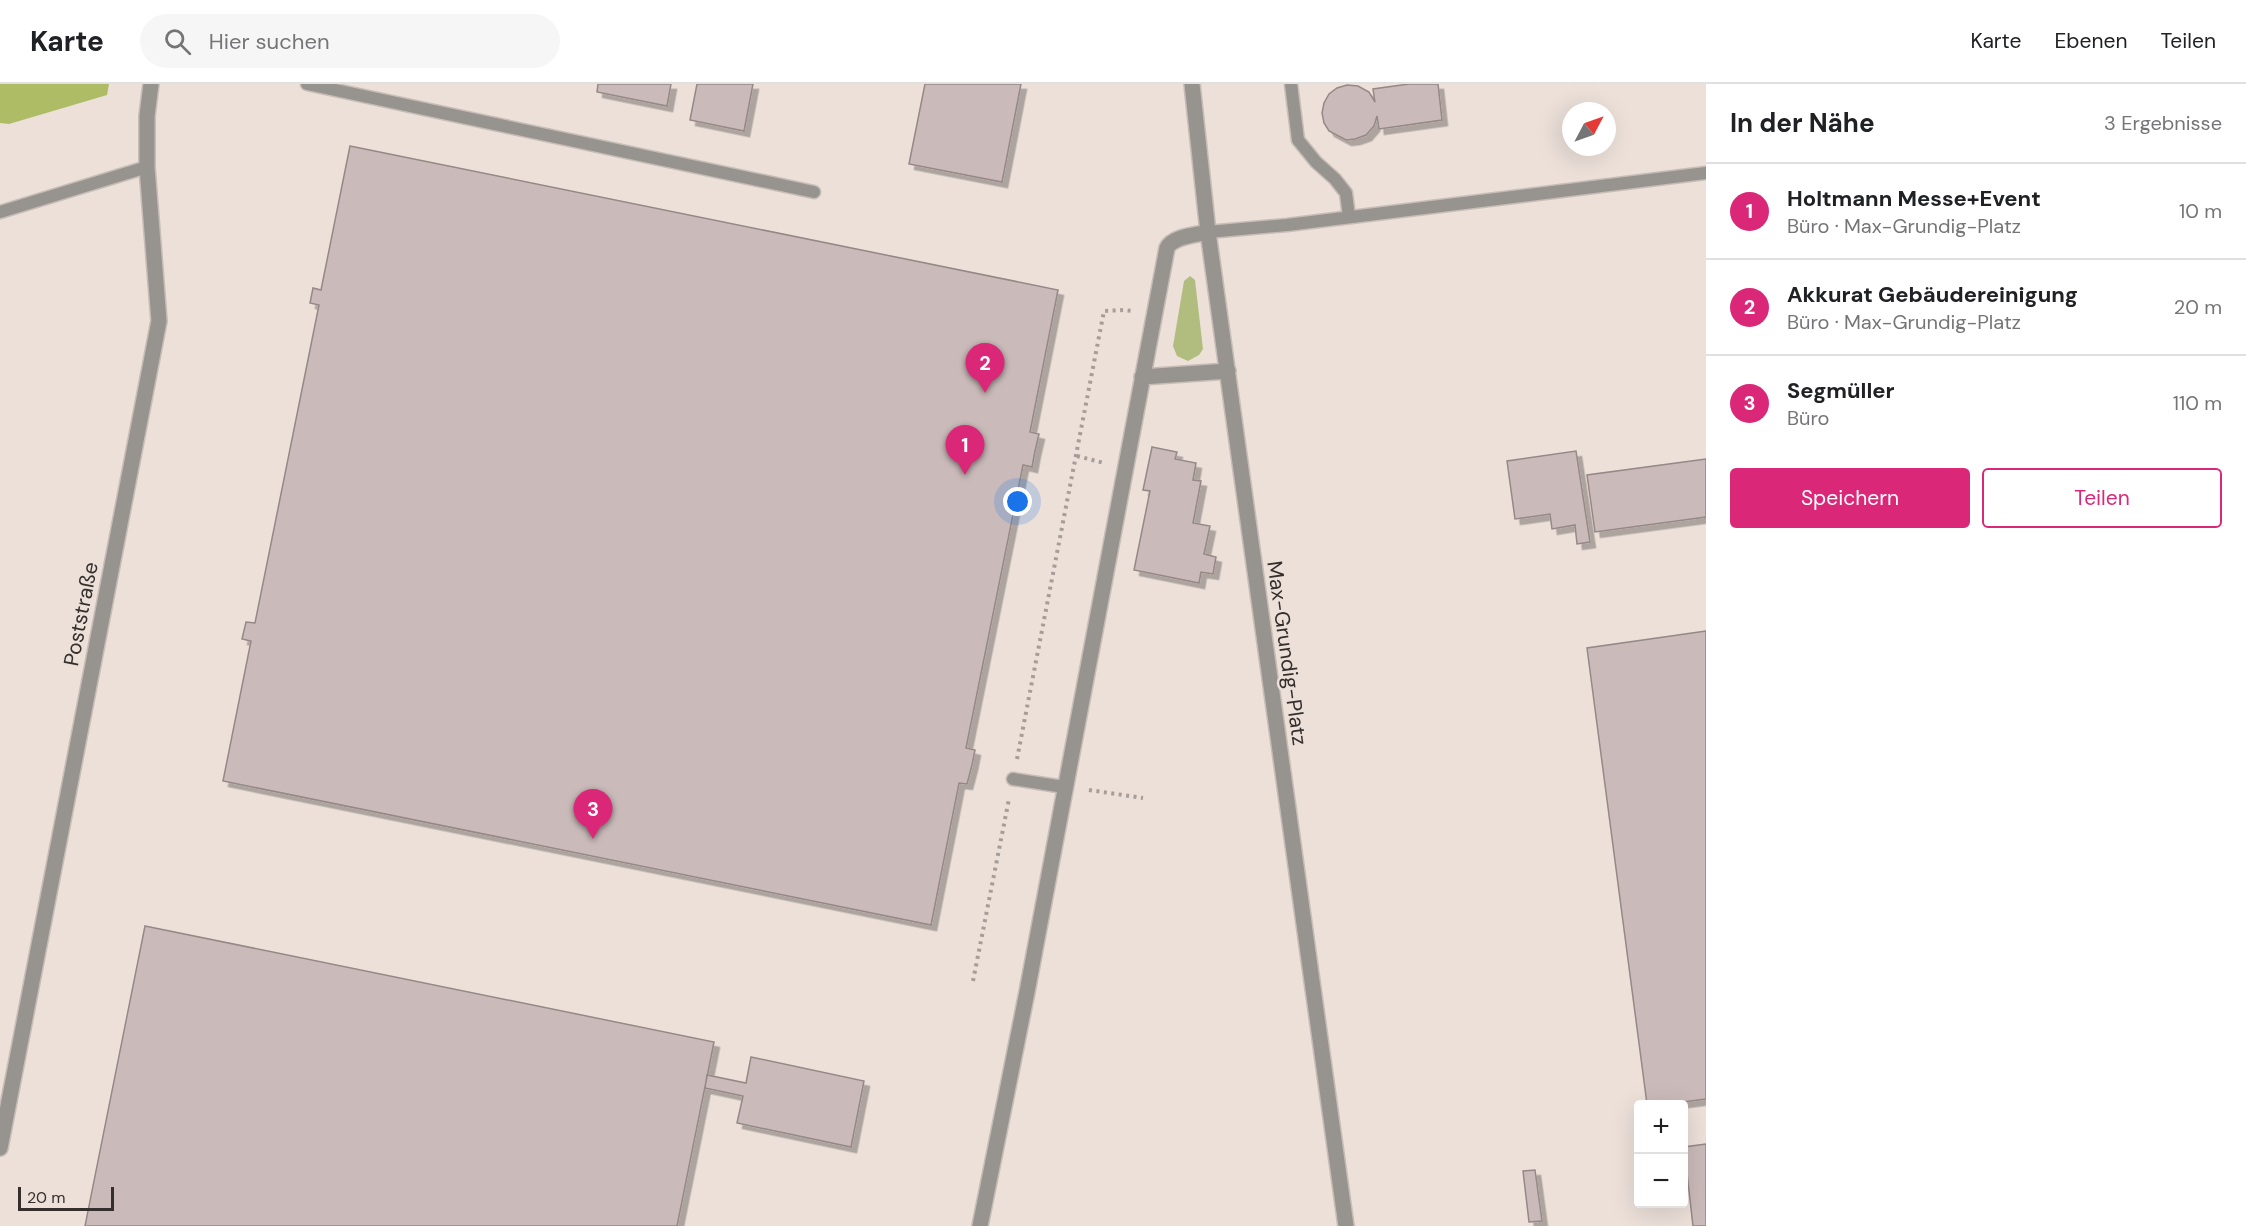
<!DOCTYPE html>
<html lang="de">
<meta charset="utf-8">
<style>
:root{--surface:#fff;--page:#f6f6f6;--text:#202124;--muted:#757577;--line:#e0e0e0;--accent:#db2777}
body{margin:0;font-family:"DM Sans",sans-serif;background:var(--page);color:var(--text)}
.controls{position:absolute;right:18px;bottom:18px;display:grid;overflow:hidden;border-radius:6px;box-shadow:0 6px 24px #0002}
.controls button{width:54px;height:54px;display:grid;place-items:center;padding:0;border:0;border-bottom:2px solid var(--line);background:var(--surface);color:var(--text);font:30px sans-serif}
.compass{position:absolute;left:1562px;top:18px;width:54px;height:54px;border-radius:50%;background:var(--surface);box-shadow:0 6px 24px #0002;rotate:49deg}
.scale{position:absolute;left:18px;bottom:15px;width:96px;box-sizing:border-box;padding-left:6px;border:3px solid #342f2d;border-top:0;font-size:16px;line-height:21px;white-space:nowrap;color:#342f2d;-webkit-text-stroke:4px #ece0d9;paint-order:stroke}
.you{position:absolute;left:1018px;top:418px;width:21px;height:21px;margin:-15px;border:4px solid #fff;border-radius:50%;background:#1a73e8;box-shadow:0 0 0 9px #1a73e833}
.badge{display:grid;place-items:center;width:39px;height:39px;border-radius:50%;background:var(--accent);color:#fff;font-size:20px;font-weight:700}
.pin{position:absolute;translate:-50% -50px;filter:drop-shadow(0 2px 3px #0008)}
.pin::after{content:'';position:absolute;top:32px;width:21px;height:18px;background:inherit;clip-path:polygon(0 0,100% 0,50% 100%)}
.list{margin:0;padding:0;list-style:none}
h2{display:flex;justify-content:space-between;align-items:center;height:78px;margin:0;padding:0 24px;font-size:26px}
h2 small{font-size:20px;font-weight:400;color:var(--muted)}
.list li{display:grid;grid-template-columns:39px 1fr auto;gap:18px;align-items:center;box-sizing:border-box;height:96px;padding:0 24px;border-top:2px solid var(--line)}
.list b{display:block;font-size:22px;white-space:nowrap}
.list p{margin:0;font-size:20px;white-space:nowrap;color:var(--muted)}
.list em{font-size:20px;font-style:normal;color:var(--muted)}
.actions{display:flex;gap:12px;padding:18px 24px}
.actions a{flex:1;padding:14px 0;border:2px solid var(--accent);border-radius:6px;text-align:center;font-size:21px;color:var(--accent)}
.actions .main{background:var(--accent);color:#fff}
.icon{flex:none;width:33px;height:33px;fill:none;stroke:currentColor;stroke-width:2;stroke-linecap:round;stroke-linejoin:round}
.map{position:relative;flex:none;width:1706px;height:1142px;overflow:hidden}
header{display:flex;align-items:center;gap:36px;box-sizing:border-box;height:84px;padding:0 30px;background:var(--surface);border-bottom:2px solid var(--line)}
header strong{font-size:28px}
nav{display:flex;gap:33px;margin-inline-start:auto;font-size:21px}
.search{width:420px;height:54px;background:var(--page);display:flex;align-items:center;gap:15px;box-sizing:border-box;padding:0 21px;border-radius:33px;color:var(--muted);font-size:22px}
main{display:flex}
aside{flex:1;background:var(--surface)}
.map>svg:first-child{display:block}
.green{fill:#b1bd7e}
.forest{fill:#adbc65}
.building{fill:#cabbba;stroke:#968887;stroke-width:1.5;filter:url(#shadow)}
.lines{fill:none;stroke-linecap:round;stroke-linejoin:round}
.lane-casing{stroke:#c7bdb7;stroke-width:15}
.street-casing{stroke:#c7bdb7;stroke-width:18}
.path{stroke:#a79d98;stroke-width:4;stroke-dasharray:3 4.5;stroke-linecap:butt}
.lane{stroke:#97938f;stroke-width:12}
.street{stroke:#97938f;stroke-width:15}
.labels{text-anchor:middle;dominant-baseline:central;stroke-width:5;stroke-linejoin:round;paint-order:stroke}
.street-label{font-size:21px;fill:#342f2d;stroke:#ece0d9}
</style>
<header>
<strong>Karte</strong>
<div class="search"><svg class="icon" aria-label="search" viewBox="0 0 24 24"><circle cx="10" cy="10" r="6"/><path d="M15 15l6 6"/></svg>Hier suchen</div>
<nav><a>Karte</a><a>Ebenen</a><a>Teilen</a></nav>
</header>
<main>
<div class="map">
<svg width="1706" height="1142" viewBox="0 0 1706 1142">
<defs>
<filter id="shadow"><feDropShadow dx="5.5" dy="5.5" stdDeviation="0" flood-color="#0004"/></filter>
</defs>
<rect width="100%" height="100%" fill="#ece0d9"/>
<!-- green -->
<path class="green" d="M 1190,192 L 1195,196 L 1203,265 L 1199,271 L 1188,277 L 1177,272 L 1173,262 L 1184,197 Z"/>
<!-- forest -->
<path class="forest" d="M 0,0 L 109,0 L 107,11 L 9,40 L 0,39 Z"/>
<!-- building -->
<path class="building" d="M 598,0 L 671,0 L 667,22 L 597,8 Z
M 697,0 L 753,0 L 744,47 L 690,36 Z
M 925,0 L 1021,0 L 1002,98 L 909,80 Z
M 1409,0 L 1438,0 L 1442,36 L 1379,45 L 1377,32 L 1374,42 L 1366,51 L 1355,55 L 1346,56 L 1329,47 L 1324,39 L 1322,29 L 1324,19 L 1329,10 L 1337,4 L 1347,1 L 1358,2 L 1369,8 L 1375,18 L 1373,5 Z
M 350,62 L 1058,206 L 1030,348 L 1039,350 L 1035,367 L 1032,383 L 1023,381 L 966,664 L 975,666 L 972,681 L 967,700 L 959,699 L 931,841 L 223,697 L 251,557 L 242,555 L 246,538 L 255,539 L 319,221 L 310,219 L 313,204 L 321,206 Z
M 1152,363 L 1177,368 L 1175,375 L 1196,379 L 1193,396 L 1201,397 L 1193,439 L 1210,442 L 1204,470 L 1216,473 L 1213,490 L 1201,488 L 1199,499 L 1134,486 L 1150,407 L 1143,406 Z
M 1576,367 L 1590,458 L 1577,460 L 1575,441 L 1552,445 L 1550,430 L 1515,435 L 1507,377 Z
M 1706,375 L 1706,433 L 1595,448 L 1587,391 Z
M 1706,547 L 1706,1015 L 1668,1020 L 1647,1020 L 1587,564 Z
M 145,842 L 714,958 L 677,1142 L 85,1142 Z
M 751,973 L 864,997 L 851,1063 L 737,1039 L 743,1012 L 705,1004 L 707,991 L 746,999 Z
M 1706,1060 L 1706,1142 L 1693,1142 L 1684,1063 Z
M 1535,1086 L 1542,1137 L 1529,1138 L 1523,1087 Z"/>
<g class="lines">
<!-- lane casing -->
<g class="lane-casing">
<path id="lane" d="M 307,0 L 814,108
M 1291,0 L 1298,56 L 1316,78 L 1335,95 L 1346,109 L 1349,133
M 0,128 L 147,83
M 1208,148 L 1287,141 L 1706,89
M 1013,695 L 1064,703"/>
</g>
<!-- street casing -->
<g class="street-casing">
<path id="street" d="M 1192,0 L 1208,148 L 1346,1142
M 1142,293 L 1228,287
M 0,1064 L 159,237 L 147,83 L 147,32 L 151,0
M 980,1142 L 1027,908 L 1167,164 C 1173,152 1196,151 1208,148"/>
</g>
<!-- path -->
<path class="path" d="M 1077,372 L 1104,379
M 1017,675 L 1104,227 L 1124,226 L 1132,227
M 1089,706 L 1143,714
M 973,897 L 1009,715"/>
<!-- lane -->
<use href="#lane" class="lane"/>
<!-- street -->
<use href="#street" class="street"/>
</g>
<g class="labels">
<!-- street labels -->
<g class="street-label">
<text transform="translate(81 530) rotate(-79)">Poststraße</text>
<text transform="translate(1287 569) rotate(82)">Max-Grundig-Platz</text>
</g>
</g>
</svg>
<div class="controls">
<button>+</button>
<button>−</button>
</div>
<svg class="compass" viewBox="-18 -18 36 36"><path d="M0-13l5 13h-10z" fill="#e53935"/><path d="M0 13l5-13h-10z" fill="#757577"/></svg>
<div class="scale">20 m</div>
<div class="you"></div>
<div class="pin badge" style="left:965px;top:391px">1</div>
<div class="pin badge" style="left:985px;top:309px">2</div>
<div class="pin badge" style="left:593px;top:755px">3</div>
</div>
<aside>
<h2>In der Nähe<small>3 Ergebnisse</small></h2>
<ul class="list">
<li><span class="badge">1</span><div><b>Holtmann Messe+Event</b><p>Büro · Max-Grundig-Platz</p></div><em>10 m</em></li>
<li><span class="badge">2</span><div><b>Akkurat Gebäudereinigung</b><p>Büro · Max-Grundig-Platz</p></div><em>20 m</em></li>
<li><span class="badge">3</span><div><b>Segmüller</b><p>Büro</p></div><em>110 m</em></li>
</ul>
<div class="actions"><a class="main">Speichern</a><a>Teilen</a></div>
</aside>
</main>
